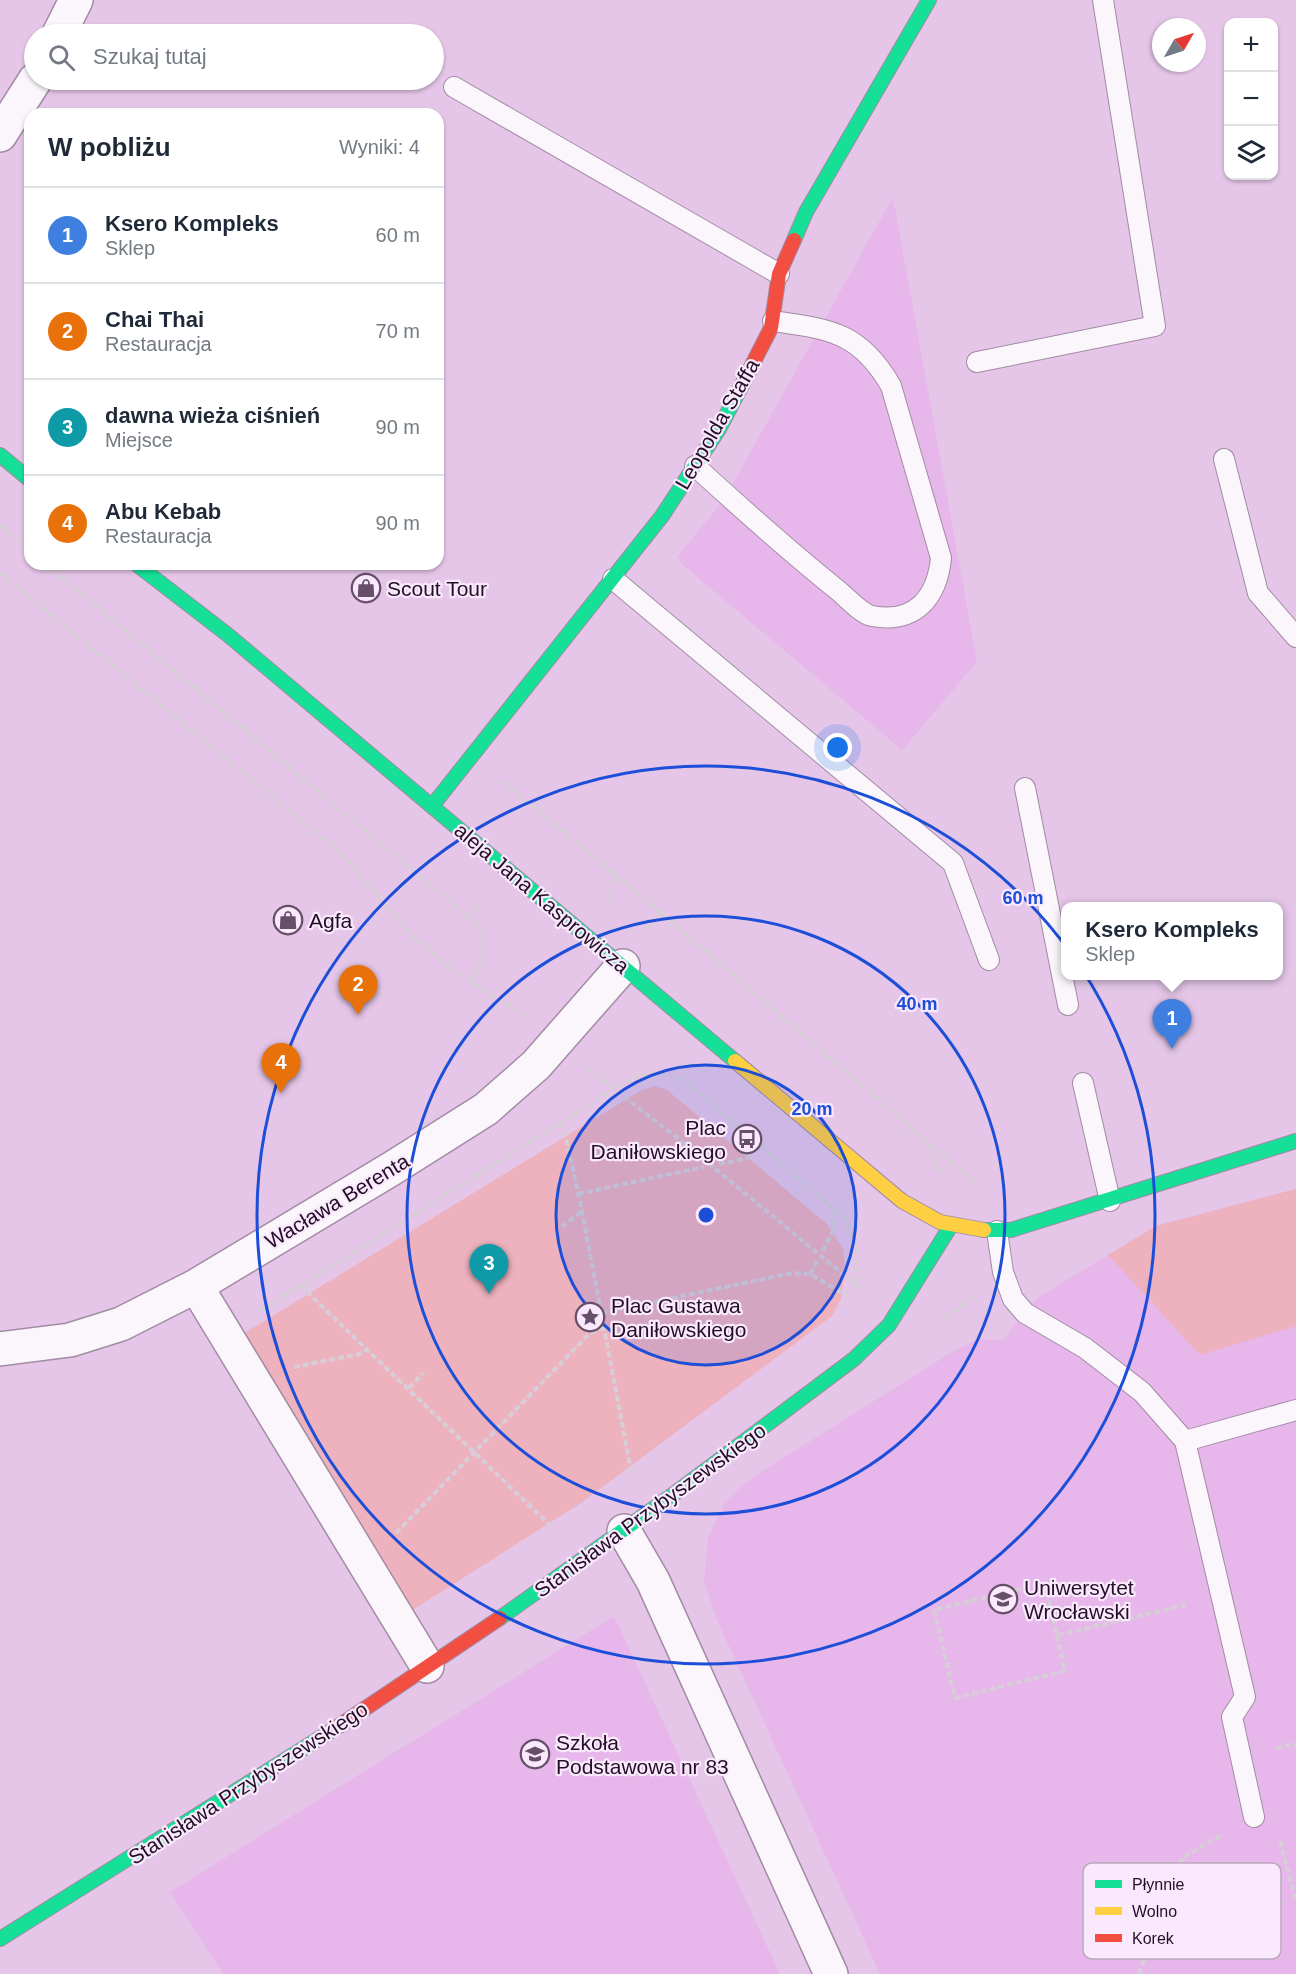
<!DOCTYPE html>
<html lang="pl">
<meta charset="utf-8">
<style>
:root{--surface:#fff;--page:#f2f2f3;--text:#1f2937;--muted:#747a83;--line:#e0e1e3;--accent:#1a73e8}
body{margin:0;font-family:Helvetica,sans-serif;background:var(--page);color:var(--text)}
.controls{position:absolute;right:18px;top:18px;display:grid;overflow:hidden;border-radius:12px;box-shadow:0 2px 4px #0004}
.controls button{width:54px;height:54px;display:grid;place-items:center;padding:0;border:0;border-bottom:2px solid var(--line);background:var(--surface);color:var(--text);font:30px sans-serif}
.compass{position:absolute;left:1152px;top:18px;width:54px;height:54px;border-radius:50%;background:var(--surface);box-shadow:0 2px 4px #0004;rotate:51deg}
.you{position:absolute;left:838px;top:748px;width:21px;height:21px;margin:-15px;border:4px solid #fff;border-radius:50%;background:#1a73e8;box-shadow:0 0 0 9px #1a73e833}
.badge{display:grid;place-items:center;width:39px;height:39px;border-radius:50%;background:var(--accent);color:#fff;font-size:20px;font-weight:700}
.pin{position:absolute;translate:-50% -50px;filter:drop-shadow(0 2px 3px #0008)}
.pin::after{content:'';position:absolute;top:32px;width:21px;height:18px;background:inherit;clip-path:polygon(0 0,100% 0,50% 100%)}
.popup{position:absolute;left:1061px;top:902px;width:222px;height:78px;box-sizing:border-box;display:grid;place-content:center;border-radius:12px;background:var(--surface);filter:drop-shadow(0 2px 4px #0005);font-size:20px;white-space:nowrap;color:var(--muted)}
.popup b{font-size:22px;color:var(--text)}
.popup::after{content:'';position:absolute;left:50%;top:100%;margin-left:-12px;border:12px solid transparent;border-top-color:var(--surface)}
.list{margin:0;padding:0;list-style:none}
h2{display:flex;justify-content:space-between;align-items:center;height:78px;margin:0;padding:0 24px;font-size:26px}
h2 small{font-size:20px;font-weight:400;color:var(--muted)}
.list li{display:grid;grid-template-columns:39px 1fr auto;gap:18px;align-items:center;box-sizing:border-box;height:96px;padding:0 24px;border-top:2px solid var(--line)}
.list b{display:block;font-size:22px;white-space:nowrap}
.list p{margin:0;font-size:20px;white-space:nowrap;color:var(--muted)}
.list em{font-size:20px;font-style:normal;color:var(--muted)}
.icon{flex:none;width:33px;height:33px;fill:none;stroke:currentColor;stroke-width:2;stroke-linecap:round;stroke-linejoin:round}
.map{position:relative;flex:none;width:1296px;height:1974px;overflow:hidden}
.search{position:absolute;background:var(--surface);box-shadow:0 2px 4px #0004;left:24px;top:24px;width:420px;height:66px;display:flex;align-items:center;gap:15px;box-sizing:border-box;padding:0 21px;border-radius:33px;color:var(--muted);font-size:22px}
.panel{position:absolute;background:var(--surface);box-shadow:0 2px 4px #0004;left:24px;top:108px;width:420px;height:462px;border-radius:18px}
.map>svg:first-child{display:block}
.built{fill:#e7b7eb}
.green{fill:#edb2be}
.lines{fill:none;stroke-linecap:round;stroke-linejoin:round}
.lane-casing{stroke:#a28ba4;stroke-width:22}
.street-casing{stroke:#a28ba4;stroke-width:36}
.fast-casing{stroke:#a28ba4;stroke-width:16}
.slow-casing{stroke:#a28ba4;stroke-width:16}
.jam-casing{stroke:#a28ba4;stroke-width:16}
.path{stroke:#d7ced8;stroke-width:4;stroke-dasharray:6 3;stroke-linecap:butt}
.lane{stroke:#fbf6fc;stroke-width:20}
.street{stroke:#fbf6fc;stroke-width:33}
.fast{stroke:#16e098;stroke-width:14}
.slow{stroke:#ffcf43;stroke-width:14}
.jam{stroke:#f24e42;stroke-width:14}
.ring{fill:none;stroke:#1d4ed8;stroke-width:3}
.labels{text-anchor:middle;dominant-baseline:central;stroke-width:4.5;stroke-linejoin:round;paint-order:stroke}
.street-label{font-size:21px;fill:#230f25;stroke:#fae9fc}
.poi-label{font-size:21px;fill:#230f25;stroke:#fae9fc;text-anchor:start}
.key{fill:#fae9fc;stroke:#baa8bc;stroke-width:1.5}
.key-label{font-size:16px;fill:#230f25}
.centre{fill:#1d4ed8;stroke:#fae9fc;stroke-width:3}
.ring-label{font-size:18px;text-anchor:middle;font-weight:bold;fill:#1d4ed8;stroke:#fae9fc;stroke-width:4.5;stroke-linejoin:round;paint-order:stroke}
</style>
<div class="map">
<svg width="1296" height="1974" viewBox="0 0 1296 1974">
<rect width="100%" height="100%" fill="#e5c6e8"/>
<!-- built -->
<path class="built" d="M 893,197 L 977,662 L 902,750 L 683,565 L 677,557 L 723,501 Z
M 1296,1189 L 1296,1974 L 880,1974 L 716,1618 L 704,1580 L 708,1539 L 724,1503 L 740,1487 L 761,1472 L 952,1352 L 977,1339 L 1003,1340 L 1037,1298 L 1156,1226 Z
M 614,1616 L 780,1974 L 223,1974 L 170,1892 Z"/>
<!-- green -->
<path class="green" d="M 654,1086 L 667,1090 L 828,1225 L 843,1249 L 845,1268 L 841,1299 L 832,1316 L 581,1503 L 408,1613 L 243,1334 L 640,1091 Z
M 1296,1189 L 1296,1326 L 1200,1355 L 1108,1255 L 1156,1226 Z"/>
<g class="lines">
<!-- lane casing -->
<g class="lane-casing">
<path id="lane" d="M 454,87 L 779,274
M 977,362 L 1155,326 L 1103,0
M 1224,459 L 1258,593 L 1296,637
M 695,466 C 742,509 790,552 840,592 C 848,599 862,614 872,616 C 915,624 937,598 941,558 L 891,386 C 860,332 830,329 773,321
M 613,579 L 953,863 L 989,960
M 1025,788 L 1068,1005
M 1083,1083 L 1110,1201
M 997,1231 L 1003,1272 L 1013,1299 L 1025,1313 L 1085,1348 L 1142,1392 L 1185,1441 L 1245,1697 L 1232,1717 L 1254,1817
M 1185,1441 L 1296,1410"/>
</g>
<!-- street casing -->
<g class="street-casing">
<path id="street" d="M 59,34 L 76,0
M 0,135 L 35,80
M 196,1286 L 427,1666
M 0,1349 L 70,1340 L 121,1324 L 196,1286 L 391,1169 L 486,1109 L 536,1065 L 623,966
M 624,1531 L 653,1581 L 831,1974"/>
</g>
<!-- fast casing -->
<g class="fast-casing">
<path id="fast" d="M 794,240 L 806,212 L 929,0
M 0,455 L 30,480
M 136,564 L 228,635 L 735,1061
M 432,806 L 662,516 L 719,429 L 743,383
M 984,1230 L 1011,1230 L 1296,1141
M 500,1618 L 674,1494 L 854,1359 L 889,1325 L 950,1227
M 0,1939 L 339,1726"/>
</g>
<!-- slow casing -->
<g class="slow-casing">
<path id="slow" d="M 735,1061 L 902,1201 L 940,1222 L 984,1230"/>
</g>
<!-- jam casing -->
<g class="jam-casing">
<path id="jam" d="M 743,383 L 771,328 L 779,274 L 794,240
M 339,1726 L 500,1618"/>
</g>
<!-- path -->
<path class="path" d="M 0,526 L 30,551
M 46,564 L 467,916 C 489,940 488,951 473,978
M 0,573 L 340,852 C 363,876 382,902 404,926 C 437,964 481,988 523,1014
M 504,782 L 661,913 L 978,1185
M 611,870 L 611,901
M 467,916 L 481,901
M 645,930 L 661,913
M 588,1069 L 689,1147 L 862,1290
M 618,1087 C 641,1072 661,1067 686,1082 L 846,1219 L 855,1247 L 857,1281
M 559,1123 L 566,1138 L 582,1211 L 631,1471
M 892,1138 L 900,1129
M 926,1142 L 940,1173
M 719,1164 L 748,1158 L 760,1144
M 578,1194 L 704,1167
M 562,1227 L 582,1211
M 823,1251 L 833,1231 L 836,1207
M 810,1274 L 817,1261
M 302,1284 L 308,1293 L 553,1528
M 260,1311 L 608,1093
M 601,1313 L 792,1273 L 810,1274 L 853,1299
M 946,1317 L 973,1297
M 294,1367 L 359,1354 L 368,1349
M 409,1388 L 423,1373
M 396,1533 L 590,1333 L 603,1328
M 1045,1583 L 1065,1671 L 955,1698 L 934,1610 Z
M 1058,1635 L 1186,1605
M 1276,1748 L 1296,1744
M 1280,1841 L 1296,1901
M 1139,1974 L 1182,1858 L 1223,1834"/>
<!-- lane -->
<use href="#lane" class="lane"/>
<!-- street -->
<use href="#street" class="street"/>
<!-- fast -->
<use href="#fast" class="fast"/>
<!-- slow -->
<use href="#slow" class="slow"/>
<!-- jam -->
<use href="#jam" class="jam"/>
</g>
<!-- distance rings -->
<circle cx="706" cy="1215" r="150" fill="#1d4ed8" fill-opacity=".12"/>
<g class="ring">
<circle cx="706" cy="1215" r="150"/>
<circle cx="706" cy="1215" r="299"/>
<circle cx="706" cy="1215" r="449"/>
</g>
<!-- icons -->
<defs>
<g id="shop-ring" transform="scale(1.5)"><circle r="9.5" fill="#fae9fc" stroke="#674f69" stroke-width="1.5"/><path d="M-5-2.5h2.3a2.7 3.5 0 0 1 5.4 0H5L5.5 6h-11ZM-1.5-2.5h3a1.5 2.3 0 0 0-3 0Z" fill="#674f69"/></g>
<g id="bus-ring" transform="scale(1.5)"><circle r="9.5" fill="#fae9fc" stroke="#674f69" stroke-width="1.5"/><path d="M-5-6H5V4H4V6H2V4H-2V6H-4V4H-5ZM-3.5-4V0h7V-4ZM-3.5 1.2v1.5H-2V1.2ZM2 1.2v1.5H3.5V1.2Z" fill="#674f69"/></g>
<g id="sight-ring" transform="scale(1.5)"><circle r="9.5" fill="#fae9fc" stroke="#674f69" stroke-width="1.5"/><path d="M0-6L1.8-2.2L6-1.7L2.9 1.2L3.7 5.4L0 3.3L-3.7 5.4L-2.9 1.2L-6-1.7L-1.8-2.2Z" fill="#674f69"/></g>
<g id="university-ring" transform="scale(1.5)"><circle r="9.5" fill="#fae9fc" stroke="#674f69" stroke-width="1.5"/><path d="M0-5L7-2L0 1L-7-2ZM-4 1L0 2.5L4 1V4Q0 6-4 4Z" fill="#674f69"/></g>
<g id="school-ring" transform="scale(1.5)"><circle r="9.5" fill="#fae9fc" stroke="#674f69" stroke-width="1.5"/><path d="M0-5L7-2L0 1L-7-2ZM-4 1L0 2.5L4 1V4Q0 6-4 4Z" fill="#674f69"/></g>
</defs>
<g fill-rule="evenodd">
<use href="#shop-ring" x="366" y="588"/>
<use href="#shop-ring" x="288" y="920"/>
<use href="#bus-ring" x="747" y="1139"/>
<use href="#sight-ring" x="590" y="1317"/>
<use href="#university-ring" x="1003" y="1599"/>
<use href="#school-ring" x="535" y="1754"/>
</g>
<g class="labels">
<!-- street labels -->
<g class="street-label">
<text transform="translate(717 424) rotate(-60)">Leopolda Staffa</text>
<text transform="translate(542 898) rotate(40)">aleja Jana Kasprowicza</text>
<text transform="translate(337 1201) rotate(-31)">Wacława Berenta</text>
<text transform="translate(650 1510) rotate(-36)">Stanisława Przybyszewskiego</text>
<text transform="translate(248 1783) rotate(-33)">Stanisława Przybyszewskiego</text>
</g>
<!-- poi labels -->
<g class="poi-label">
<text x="387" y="588">Scout Tour</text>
<text x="309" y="920">Agfa</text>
<text x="726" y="1127" text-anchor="end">Plac<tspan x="726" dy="24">Daniłowskiego</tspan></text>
<text x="611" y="1305">Plac Gustawa<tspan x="611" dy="24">Daniłowskiego</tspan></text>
<text x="1024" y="1587">Uniwersytet<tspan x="1024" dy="24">Wrocławski</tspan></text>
<text x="556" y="1742">Szkoła<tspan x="556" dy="24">Podstawowa nr 83</tspan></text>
</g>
</g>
<!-- legend -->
<rect x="1083" y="1863" width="198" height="96" rx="9" class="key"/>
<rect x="1095" y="1880" width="27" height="8" fill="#16e098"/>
<rect x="1095" y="1907" width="27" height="8" fill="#ffcf43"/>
<rect x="1095" y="1934" width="27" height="8" fill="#f24e42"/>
<g class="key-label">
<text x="1132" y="1890">Płynnie</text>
<text x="1132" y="1917">Wolno</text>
<text x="1132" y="1944">Korek</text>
</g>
<circle cx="706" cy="1215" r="9" class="centre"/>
<g class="ring-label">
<text x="1023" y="904">60 m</text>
<text x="917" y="1010">40 m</text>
<text x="812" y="1115">20 m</text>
</g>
</svg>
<div class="controls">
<button>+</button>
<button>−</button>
<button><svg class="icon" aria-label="layers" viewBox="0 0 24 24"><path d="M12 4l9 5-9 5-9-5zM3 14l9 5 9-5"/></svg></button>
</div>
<svg class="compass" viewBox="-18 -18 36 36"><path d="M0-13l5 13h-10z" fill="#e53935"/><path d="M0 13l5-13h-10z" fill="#747a83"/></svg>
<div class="you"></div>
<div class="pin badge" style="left:1172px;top:1049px;background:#3f7fe0">1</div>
<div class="popup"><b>Ksero Kompleks</b>Sklep</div>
<div class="pin badge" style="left:358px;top:1015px;background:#e8710a">2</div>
<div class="pin badge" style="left:489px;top:1294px;background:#0f9aa8">3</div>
<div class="pin badge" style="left:281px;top:1093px;background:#e8710a">4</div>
<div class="search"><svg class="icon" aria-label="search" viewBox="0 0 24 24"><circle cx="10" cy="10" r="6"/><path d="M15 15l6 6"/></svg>Szukaj tutaj</div>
<section class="panel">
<h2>W pobliżu<small>Wyniki: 4</small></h2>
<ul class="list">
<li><span class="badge" style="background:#3f7fe0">1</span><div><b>Ksero Kompleks</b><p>Sklep</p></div><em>60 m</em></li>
<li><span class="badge" style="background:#e8710a">2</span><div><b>Chai Thai</b><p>Restauracja</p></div><em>70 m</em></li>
<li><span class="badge" style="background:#0f9aa8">3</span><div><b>dawna wieża ciśnień</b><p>Miejsce</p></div><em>90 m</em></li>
<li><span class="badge" style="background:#e8710a">4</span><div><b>Abu Kebab</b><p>Restauracja</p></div><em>90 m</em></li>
</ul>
</section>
</div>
